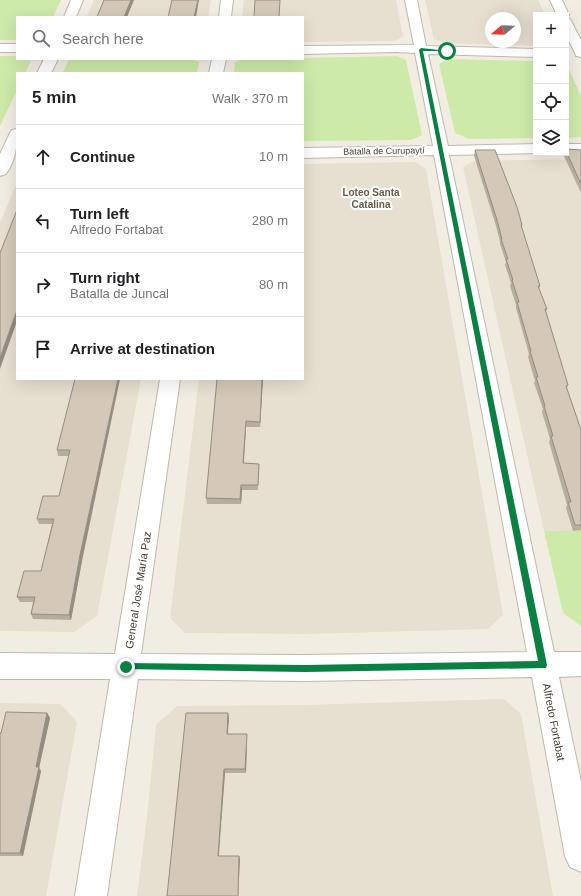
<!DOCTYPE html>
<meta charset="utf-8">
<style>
:root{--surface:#fff;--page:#f2f2f2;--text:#202124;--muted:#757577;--line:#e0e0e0}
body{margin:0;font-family:Helvetica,sans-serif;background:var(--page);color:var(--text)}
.controls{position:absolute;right:12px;top:12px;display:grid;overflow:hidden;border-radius:0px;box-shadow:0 4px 16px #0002}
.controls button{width:36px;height:36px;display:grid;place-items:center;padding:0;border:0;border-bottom:1px solid var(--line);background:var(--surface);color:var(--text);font:20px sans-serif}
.compass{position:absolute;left:485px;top:12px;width:36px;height:36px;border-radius:50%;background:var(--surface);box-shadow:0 4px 16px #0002;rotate:251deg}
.stop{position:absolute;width:12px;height:12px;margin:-9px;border:3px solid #0b8043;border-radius:50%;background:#fff}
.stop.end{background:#0b8043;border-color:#fff;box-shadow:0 1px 4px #0008}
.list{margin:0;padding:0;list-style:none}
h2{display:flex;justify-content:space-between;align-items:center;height:52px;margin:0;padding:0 16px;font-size:17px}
h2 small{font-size:13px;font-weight:400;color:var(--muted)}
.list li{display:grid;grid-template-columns:26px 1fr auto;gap:12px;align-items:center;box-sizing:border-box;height:64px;padding:0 16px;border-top:1px solid var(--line)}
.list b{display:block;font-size:15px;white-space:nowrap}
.list p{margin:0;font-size:13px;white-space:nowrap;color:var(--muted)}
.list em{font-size:13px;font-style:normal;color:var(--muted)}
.icon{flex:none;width:22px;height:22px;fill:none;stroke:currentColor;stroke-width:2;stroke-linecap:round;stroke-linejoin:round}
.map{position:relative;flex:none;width:581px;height:896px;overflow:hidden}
.search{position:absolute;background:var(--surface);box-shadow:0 4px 16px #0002;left:16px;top:16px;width:288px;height:44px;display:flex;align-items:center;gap:10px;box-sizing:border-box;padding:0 14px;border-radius:0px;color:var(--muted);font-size:15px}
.panel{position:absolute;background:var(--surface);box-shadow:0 4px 16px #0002;left:16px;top:72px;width:288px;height:308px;border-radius:0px}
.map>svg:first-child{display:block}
.residential{fill:#e7dfd0;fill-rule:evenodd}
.green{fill:#cdeaa9}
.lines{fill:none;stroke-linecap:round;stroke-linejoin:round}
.minor-casing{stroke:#c1b8a8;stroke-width:2}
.minor{fill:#fff;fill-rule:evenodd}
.wall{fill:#b6ad9e}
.shaded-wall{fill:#948d81}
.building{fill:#d4c9b8;stroke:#948d81}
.route{fill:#0b8043}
.labels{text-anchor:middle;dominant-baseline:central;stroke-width:4;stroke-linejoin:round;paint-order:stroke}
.far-street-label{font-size:9px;fill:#443d33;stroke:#fff}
.far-neighbourhood-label{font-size:10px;font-weight:bold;fill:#685b49;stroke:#fff}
.street-label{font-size:11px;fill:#443d33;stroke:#fff}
</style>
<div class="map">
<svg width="581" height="896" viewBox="0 0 581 896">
<rect width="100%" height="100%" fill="#f2ede3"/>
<!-- residential -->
<path class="residential" d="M 94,0 L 211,0 L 208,17 L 87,17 Z
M 244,0 L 396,0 L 403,37 L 395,41 L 303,42 L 303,17 L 242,17 Z
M 425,0 L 538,0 L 545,15 L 536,15 L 536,46 L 445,43 L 434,39 ZM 491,18 L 515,18 L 515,42 L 491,42 Z
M 581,159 L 581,530 L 544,531 L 463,167 L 474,161 Z
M 415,162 L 426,169 L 503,615 L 488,629 L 304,634 L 185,633 L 170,618 L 199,379 L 303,379 L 303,164 Z
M 17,182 L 17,379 L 141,379 L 97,616 L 74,632 L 0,631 L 0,223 Z
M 504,699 L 521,714 L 553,896 L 137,896 L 147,816 L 156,725 L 177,706 L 304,705 Z
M 0,703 L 61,704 L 77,722 L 46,896 L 0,896 Z"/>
<!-- green -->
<path class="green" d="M 0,0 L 61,0 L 53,17 L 17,17 L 17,40 L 0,40 Z
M 0,56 L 17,56 L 17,59 L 28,59 L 31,61 L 25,73 L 17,73 L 17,90 L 0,126 Z
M 397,56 L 406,60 L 422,135 L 411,140 L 303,141 L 303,73 L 234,73 L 235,62 L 242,59 L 303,59 L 303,58 Z
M 74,59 L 192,59 L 199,62 L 197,73 L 63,73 L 68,61 Z
M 448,59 L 536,61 L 536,138 L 469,139 L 455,133 L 439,64 Z
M 566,66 L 568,67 L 581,96 L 581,137 L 566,138 Z
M 581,530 L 581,626 L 563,613 L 544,531 Z"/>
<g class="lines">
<!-- minor casing -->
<g class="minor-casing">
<path id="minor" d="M 71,0 L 83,0 L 76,17 L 64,17 Z
M 221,0 L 233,0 L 231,17 L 219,17 Z
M 405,0 L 417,0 L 426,46 L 536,49 L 536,57 L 428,54 L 448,146 L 536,144 L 536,153 L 538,153 L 449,155 L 554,652 L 581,652 L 581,676 L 559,677 L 581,781 L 581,872 L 570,867 L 565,856 L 532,677 L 305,681 L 138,679 L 107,896 L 75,896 L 110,679 L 0,679 L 0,653 L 115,654 L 160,379 L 180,379 L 141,654 L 305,655 L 527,652 L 434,155 L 303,158 L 303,148 L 433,146 L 415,53 L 396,52 L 303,54 L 303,46 L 414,45 Z
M 550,0 L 562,0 L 569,15 L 567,18 L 566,18 L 566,15 L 557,15 Z
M 566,18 L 570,19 L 581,40 L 581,57 L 576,56 L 575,53 L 566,35 Z
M 0,44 L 17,44 L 17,52 L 0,52 Z
M 44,59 L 58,59 L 51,73 L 37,73 Z
M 212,59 L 226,59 L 223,73 L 209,73 Z
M 17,129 C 17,146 16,160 6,174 L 0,176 L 0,154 L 10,133 L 12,130 Z
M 566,144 L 581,144 L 581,154 L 564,153 L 566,153 Z"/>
</g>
<!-- minor -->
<use href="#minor" class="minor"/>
</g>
<!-- wall -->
<path class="wall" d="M 566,149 L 581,150 L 581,193 L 563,154 L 564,153 L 566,153 Z
M 475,150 L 522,225 L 522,228 L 540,286 L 539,289 L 547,309 L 546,312 L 568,385 L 567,388 L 581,430 L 581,530 L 573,531 L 566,508 L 567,505 L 549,442 L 550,439 L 542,412 L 543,409 L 534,383 L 535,381 L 528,357 L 529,354 L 516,308 L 516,305 L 510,286 L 511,283 L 505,265 L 506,262 L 500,244 L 500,242 L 496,226 L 474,156 Z
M 75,379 L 82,561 L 71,620 L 33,619 L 31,614 L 33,602 L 20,602 L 17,597 L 41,571 L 52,524 L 39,524 L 37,519 L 59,496 L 69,456 L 58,456 L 57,450 Z
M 217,379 L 263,379 L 260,427 L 246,427 L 244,463 L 259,464 L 258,490 L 242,490 L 241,504 L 207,504 L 206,498 Z
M 47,713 L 50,718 L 39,768 L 41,771 L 23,856 L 0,856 L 0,733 Z
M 228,713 L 229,718 L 228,734 L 247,734 L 247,739 L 246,773 L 225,773 L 219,856 L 239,856 L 240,860 L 167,896 Z"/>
<!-- shaded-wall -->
<path class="shaded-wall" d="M 131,0 L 134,0 L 127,17 L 124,17 Z
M 198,0 L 199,0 L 196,17 L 194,17 Z
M 17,310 L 17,321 L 0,369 L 0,358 Z
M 118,379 L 120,379 L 82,561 L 71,620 L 69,615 L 80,555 Z
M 262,379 L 263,379 L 260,427 L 260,422 Z
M 246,421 L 246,427 L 243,469 L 243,463 Z
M 241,485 L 242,490 L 241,504 L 240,499 Z
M 47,713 L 50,718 L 39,768 L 41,771 L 23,856 L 20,853 L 36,767 Z
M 228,713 L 229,718 L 227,739 L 227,734 Z
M 247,734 L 247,739 L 246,773 L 245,769 Z
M 224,769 L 225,773 L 218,859 L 218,856 Z
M 239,856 L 240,860 L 238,896 Z"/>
<!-- building -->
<path class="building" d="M 104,0 L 131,0 L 124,17 L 97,17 Z
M 172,0 L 198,0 L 194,17 L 168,17 Z
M 255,0 L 280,0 L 279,17 L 254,17 Z
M 566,149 L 581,150 L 581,184 L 566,151 Z
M 475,150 L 495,150 L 517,207 L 522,225 L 521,225 L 540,286 L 538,286 L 547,309 L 545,309 L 568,385 L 566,386 L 581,430 L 581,525 L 575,525 L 568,502 L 571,502 L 551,436 L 553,436 L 544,406 L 545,406 L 536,377 L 538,377 L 530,351 L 531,351 L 517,302 L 519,302 L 512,280 L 513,280 L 506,259 L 508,259 L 501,239 L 502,239 L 497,220 Z
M 17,210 L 17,310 L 0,358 L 0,253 Z
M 75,379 L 118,379 L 80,555 L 69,615 L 31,614 L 35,597 L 17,597 L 24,571 L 41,571 L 54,519 L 37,519 L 43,496 L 59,496 L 70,450 L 57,450 Z
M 217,379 L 262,379 L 260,422 L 246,421 L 243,463 L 259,464 L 258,485 L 241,485 L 240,499 L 206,498 Z
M 6,712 L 47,713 L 36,767 L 39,767 L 20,853 L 0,853 L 0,733 L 1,733 Z
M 186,713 L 228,713 L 227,734 L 247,734 L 245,769 L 224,769 L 218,856 L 239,856 L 238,896 L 167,896 Z"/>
<!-- route -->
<path class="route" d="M 421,48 L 448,51 L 423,51 L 547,665 L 546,668 L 305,672 L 123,669 L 123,664 L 126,663 L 305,665 L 538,661 L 419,50 Z"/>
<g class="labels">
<!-- far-street labels -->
<g class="far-street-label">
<text transform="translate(384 151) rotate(-1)">Batalla de Curupaytí</text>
</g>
<!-- far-neighbourhood labels -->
<g class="far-neighbourhood-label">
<text x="371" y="192">Loteo Santa<tspan x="371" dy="12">Catalina</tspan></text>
</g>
<!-- street labels -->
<g class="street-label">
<text transform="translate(138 590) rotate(-81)">General José María Paz</text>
<text transform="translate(554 722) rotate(79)">Alfredo Fortabat</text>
</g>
</g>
</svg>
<div class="controls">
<button>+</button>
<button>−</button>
<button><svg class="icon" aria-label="locate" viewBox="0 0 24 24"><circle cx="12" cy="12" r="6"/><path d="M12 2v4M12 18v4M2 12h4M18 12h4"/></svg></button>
<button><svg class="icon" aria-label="layers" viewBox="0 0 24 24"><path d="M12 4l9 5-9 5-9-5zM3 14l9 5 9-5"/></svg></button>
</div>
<svg class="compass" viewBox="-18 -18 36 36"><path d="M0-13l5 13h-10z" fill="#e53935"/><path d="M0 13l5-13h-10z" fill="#757577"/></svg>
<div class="stop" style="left:447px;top:51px"></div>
<div class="stop end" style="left:126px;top:667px"></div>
<div class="search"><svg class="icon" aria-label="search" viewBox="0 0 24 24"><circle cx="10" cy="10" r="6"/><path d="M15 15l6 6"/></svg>Search here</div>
<section class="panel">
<h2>5 min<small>Walk · 370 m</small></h2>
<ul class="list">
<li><svg class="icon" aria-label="ahead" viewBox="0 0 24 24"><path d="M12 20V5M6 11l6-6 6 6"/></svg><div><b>Continue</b></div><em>10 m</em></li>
<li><svg class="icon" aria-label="left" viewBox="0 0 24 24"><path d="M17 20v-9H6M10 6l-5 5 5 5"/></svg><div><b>Turn left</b><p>Alfredo Fortabat</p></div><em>280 m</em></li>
<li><svg class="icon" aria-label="right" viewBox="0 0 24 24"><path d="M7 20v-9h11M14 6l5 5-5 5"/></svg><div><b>Turn right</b><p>Batalla de Juncal</p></div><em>80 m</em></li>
<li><svg class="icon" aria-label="arrive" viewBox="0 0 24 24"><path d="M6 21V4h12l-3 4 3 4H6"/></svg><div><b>Arrive at destination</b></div></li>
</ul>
</section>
</div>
